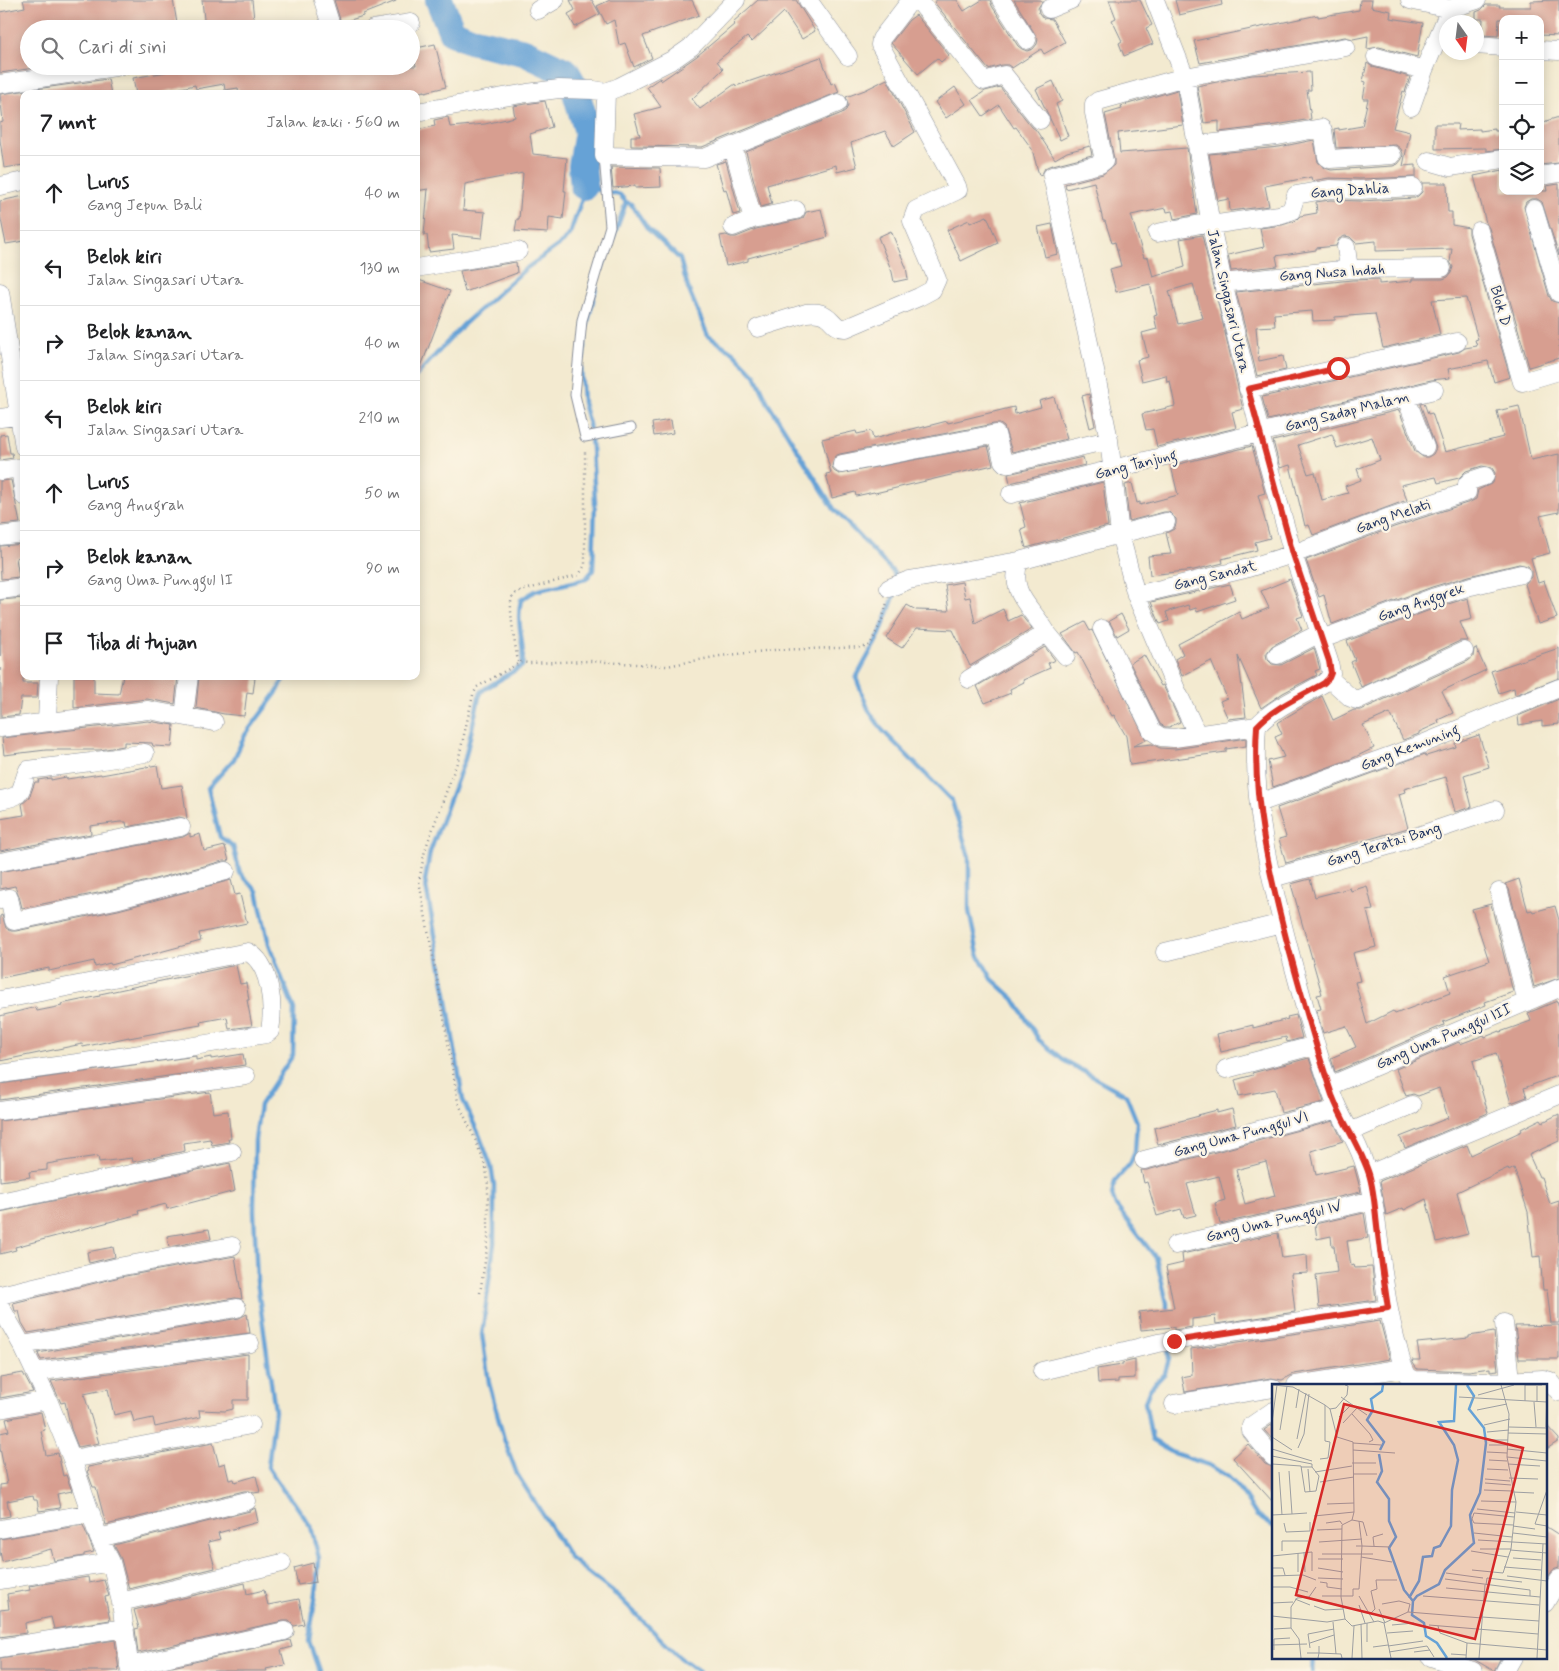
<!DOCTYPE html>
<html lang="id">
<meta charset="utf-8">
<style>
:root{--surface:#fff;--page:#f2f2f2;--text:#202124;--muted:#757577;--line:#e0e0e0}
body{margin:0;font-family:Mynerve,sans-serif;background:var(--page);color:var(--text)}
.controls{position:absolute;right:15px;top:15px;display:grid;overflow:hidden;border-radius:10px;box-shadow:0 2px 12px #0003}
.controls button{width:45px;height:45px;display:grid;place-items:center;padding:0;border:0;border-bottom:1px solid var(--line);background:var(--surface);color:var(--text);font:25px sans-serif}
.compass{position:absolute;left:1439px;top:15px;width:45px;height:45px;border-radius:50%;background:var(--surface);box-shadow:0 2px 12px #0003;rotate:166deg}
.stop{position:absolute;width:15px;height:15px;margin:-11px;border:4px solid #d93025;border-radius:50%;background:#fff}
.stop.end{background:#d93025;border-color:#fff;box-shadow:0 1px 5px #0008}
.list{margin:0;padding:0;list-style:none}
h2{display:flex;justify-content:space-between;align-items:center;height:65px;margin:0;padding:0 20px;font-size:21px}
h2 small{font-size:16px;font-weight:400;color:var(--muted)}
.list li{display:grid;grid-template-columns:32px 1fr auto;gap:15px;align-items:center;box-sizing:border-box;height:75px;padding:0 20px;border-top:1px solid var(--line)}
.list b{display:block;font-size:19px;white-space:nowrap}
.list p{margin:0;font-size:16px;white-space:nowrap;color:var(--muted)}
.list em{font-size:16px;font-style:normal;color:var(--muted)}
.icon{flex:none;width:28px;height:28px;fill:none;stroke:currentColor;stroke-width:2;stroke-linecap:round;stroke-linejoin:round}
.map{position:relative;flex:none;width:1559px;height:1671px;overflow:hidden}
.search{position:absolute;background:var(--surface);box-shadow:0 2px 12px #0003;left:20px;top:20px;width:400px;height:55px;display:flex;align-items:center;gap:12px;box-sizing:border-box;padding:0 18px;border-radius:28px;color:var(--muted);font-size:19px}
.panel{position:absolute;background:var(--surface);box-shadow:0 2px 12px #0003;left:20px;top:90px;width:400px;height:590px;border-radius:10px}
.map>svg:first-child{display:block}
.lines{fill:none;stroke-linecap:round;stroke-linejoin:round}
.stream{stroke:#66a2d6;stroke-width:4.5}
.river{stroke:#66a2d6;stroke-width:28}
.building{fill:#d79e90;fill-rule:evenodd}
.service-casing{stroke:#878c97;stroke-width:11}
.minor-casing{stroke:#878c97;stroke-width:19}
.path{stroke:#878c97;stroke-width:2.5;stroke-dasharray:1 4;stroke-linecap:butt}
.service{stroke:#fff;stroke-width:9}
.minor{stroke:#fff;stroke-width:18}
.route{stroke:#d93025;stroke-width:6}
.labels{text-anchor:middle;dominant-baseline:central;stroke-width:4.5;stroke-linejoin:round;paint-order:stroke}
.street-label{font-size:15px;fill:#1b2f5e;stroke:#fcf5e5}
.inset-river{fill:none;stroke:#66a2d6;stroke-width:2.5}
.inset-road{fill:none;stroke:#9d9fa2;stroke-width:1}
.view{fill:#d62828;fill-opacity:0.15;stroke:#d62828;stroke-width:2.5}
.inset-edge{fill:none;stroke:#1b2f5e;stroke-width:2.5}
</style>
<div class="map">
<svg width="1559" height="1671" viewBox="0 0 1559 1671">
<rect width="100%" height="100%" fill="#fcf5e5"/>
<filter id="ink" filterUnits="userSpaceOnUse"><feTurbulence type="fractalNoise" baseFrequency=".02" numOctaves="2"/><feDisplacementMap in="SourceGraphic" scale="10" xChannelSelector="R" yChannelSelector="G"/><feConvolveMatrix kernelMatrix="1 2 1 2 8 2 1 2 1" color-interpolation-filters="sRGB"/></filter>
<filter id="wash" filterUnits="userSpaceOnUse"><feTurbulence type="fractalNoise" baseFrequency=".0096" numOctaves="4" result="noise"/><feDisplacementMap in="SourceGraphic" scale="20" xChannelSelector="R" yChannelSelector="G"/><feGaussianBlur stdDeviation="1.12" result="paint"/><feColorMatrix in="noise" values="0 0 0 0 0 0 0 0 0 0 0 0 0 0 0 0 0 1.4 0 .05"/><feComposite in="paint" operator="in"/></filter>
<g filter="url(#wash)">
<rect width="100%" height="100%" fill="#f3ead0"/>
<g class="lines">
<!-- stream -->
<path class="stream" d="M 602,268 C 609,245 619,225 626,202
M 583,358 L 586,330 L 596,287
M 581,368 L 583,403 L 589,424 L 592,448 L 595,502 L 593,570 L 586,579 L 535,591 L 521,600 C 515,624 526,644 522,666 L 486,688 L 482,691 L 479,697 L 465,759 L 430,852 L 425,881 L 446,994 L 463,1100 L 480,1137 L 491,1166 L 494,1184 L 494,1243 L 482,1335 L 489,1383 L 504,1439 L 517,1474 L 571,1559 L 619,1597 L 678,1656 L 699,1671
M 416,376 L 463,325 L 524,270 L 563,242 L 570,233 L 582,199 L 584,186 L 620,195 L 626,202 L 631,204 L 648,229 L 680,259 L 688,288 L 708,336 L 734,353 L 755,375 L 767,401 L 834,509 L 894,573 L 895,581
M 896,591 L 880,634 L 856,678 L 869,711 L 883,731 L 952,801 L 969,857 L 969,911 L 978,954 L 992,979 L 1014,999 L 1039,1040 L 1063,1060 L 1126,1095 L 1137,1122 L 1135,1152 L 1130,1164 L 1115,1181 L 1112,1195 L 1116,1206 L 1156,1258 L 1167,1303 L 1167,1314
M 285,676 L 278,691 L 245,735 L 234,759 L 208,788 L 220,837 L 233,846 L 240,873 L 257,891 L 269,945 L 294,1009 L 293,1055 L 260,1105 L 255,1140 L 254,1211 L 257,1281 L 275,1411 L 268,1467 L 283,1490 L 293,1501 L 311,1527 L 319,1558 L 317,1585 L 309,1641 L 319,1671
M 1168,1345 L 1169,1359 L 1165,1373 L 1150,1389 L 1145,1402 L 1152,1440 L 1173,1453 L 1209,1465 L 1228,1477 L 1239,1488 L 1256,1515 L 1273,1526
M 1312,1671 L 1313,1657"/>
<!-- river -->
<path class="river" d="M 439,0 L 452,32 L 470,40 L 524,52 L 566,72 L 574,86 L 588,132 L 582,166 L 584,186"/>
</g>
<g id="blocks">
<!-- building -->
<path class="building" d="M 23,0 L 173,0 L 178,29 L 29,29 L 29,66 L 48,66 L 0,73 L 0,12 L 25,7 Z
M 202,0 L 252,0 L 255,29 L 205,29 Z
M 334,0 L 396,0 L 396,1 L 363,14 L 363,16 L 341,23 Z
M 570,0 L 592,0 L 600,14 L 575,27 L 568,14 L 575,10 Z
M 610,0 L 692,0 L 699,15 L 643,36 L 652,58 L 634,67 L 625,43 L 619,45 L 614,20 L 606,24 L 597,6 Z
M 758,0 L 796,0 L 815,31 L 802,39 L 784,12 L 752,42 L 747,37 L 717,61 L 723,69 L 692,99 L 700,109 L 735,84 L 736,86 L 821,57 L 831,84 L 835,82 L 839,92 L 702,147 L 631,146 L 631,136 L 640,136 L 634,114 L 661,107 L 647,87 L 660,78 L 661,81 L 697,56 L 735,24 L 733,22 Z
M 937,0 L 957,0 L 964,11 L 982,0 L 990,0 L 992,6 L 1018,46 L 1022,49 L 1027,51 L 1033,49 L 1037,44 L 1038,39 L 1014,0 L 1041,0 L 1042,2 L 1038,8 L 1039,13 L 1043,18 L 1052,19 L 1065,42 L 1044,54 L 1041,49 L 1012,68 L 1008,65 L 1002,65 L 988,69 L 934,2 Z
M 1109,0 L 1140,0 L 1152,25 L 1146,28 L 1153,44 L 1124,56 L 1119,43 L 1122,41 L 1112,20 L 1116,18 Z
M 1175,0 L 1221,0 L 1222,5 L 1179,15 Z
M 1360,0 L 1372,0 L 1371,7 L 1391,11 L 1390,18 L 1423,23 L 1417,57 L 1379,47 L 1367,49 L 1368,36 L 1353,39 L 1345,37 L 1200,63 L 1194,41 L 1318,15 L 1318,17 L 1359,10 Z
M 1559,0 L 1559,36 L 1540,35 L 1540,19 L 1499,19 L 1498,36 L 1482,35 L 1483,19 L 1476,19 L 1476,12 L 1481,10 L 1486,5 L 1500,5 L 1499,7 L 1531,7 L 1531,1 Z
M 916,15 L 949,55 L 941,62 L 937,58 L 918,74 L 891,43 L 909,20 Z
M 435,44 L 446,87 L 425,92 L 425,91 L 410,94 L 293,94 L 293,92 L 280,94 L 239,94 L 238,88 L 225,90 L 224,84 L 196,89 L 195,85 L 154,94 L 136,94 L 133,78 L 166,72 L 165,66 L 416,66 L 412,49 Z
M 1367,63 L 1373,67 L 1410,77 L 1405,92 L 1403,91 L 1393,128 L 1410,132 L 1403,166 L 1416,165 L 1416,177 L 1360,179 L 1329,178 L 1312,181 L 1311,177 L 1265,186 L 1269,206 L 1230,211 L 1229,199 L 1218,201 L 1209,154 L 1279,147 L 1314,140 L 1318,162 L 1325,168 L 1331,170 L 1393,166 L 1398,164 L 1402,159 L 1403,154 L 1401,149 L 1396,145 L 1336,148 L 1334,129 L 1339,128 L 1339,130 L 1362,126 L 1368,99 L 1363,99 L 1366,82 L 1363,81 Z
M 1310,72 L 1311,90 L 1307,90 L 1311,119 L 1276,125 L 1219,132 L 1219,121 L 1204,123 L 1197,86 L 1252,75 Z
M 108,79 L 111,94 L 24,94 L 24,165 L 4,168 L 0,140 L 0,123 L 3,122 L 0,94 Z
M 887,79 L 915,132 L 894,146 L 885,131 L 851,143 L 857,167 L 837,172 L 836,165 L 767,185 L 772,204 L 761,207 L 746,152 L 842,113 L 846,110 L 848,105 L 846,97 L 865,90 Z
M 1053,81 L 1062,101 L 1056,104 L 1068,136 L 1060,140 L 1036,89 Z
M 955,87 L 966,104 L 946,118 L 935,102 Z
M 1000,87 L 1032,127 L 1036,130 L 1055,159 L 1067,152 L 1090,146 L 1092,155 L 1049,166 L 1045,168 L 1042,174 L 1039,175 L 1032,149 L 1016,127 L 1014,128 L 999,105 L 983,116 L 972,100 L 985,91 Z
M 1177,90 L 1183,125 L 1118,133 L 1120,153 L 1187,148 L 1197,214 L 1174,219 L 1172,211 L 1167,212 L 1166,208 L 1131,215 L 1144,258 L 1148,257 L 1153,277 L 1185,267 L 1180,239 L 1202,235 L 1243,409 L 1232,412 L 1236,428 L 1157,447 L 1153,429 L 1146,430 L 1142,414 L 1175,406 L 1170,381 L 1167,382 L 1166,375 L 1142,381 L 1137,360 L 1148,357 L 1142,333 L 1157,329 L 1154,316 L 1157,315 L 1150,284 L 1116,292 L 1110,269 L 1121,266 L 1115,242 L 1112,243 L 1105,221 L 1103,221 L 1094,182 L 1066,189 L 1065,184 L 1103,174 L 1114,165 L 1114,159 L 1105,114 L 1122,109 L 1121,106 ZM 1193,284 L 1203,318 L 1178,324 L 1169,291 Z
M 545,101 L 552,127 L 530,134 L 533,154 L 567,158 L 564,191 L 566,191 L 563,219 L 549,217 L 548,233 L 515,231 L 517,219 L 519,219 L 523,173 L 465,184 L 463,210 L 485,212 L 482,238 L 452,235 L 454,249 L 429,252 L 427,235 L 424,235 L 428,189 L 416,191 L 416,130 L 435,126 L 434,120 L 448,117 L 450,127 L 485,124 L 515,117 L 513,106 Z
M 1559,117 L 1559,163 L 1540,165 L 1540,124 L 1546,122 L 1546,121 Z
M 1435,124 L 1458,124 L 1457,130 L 1480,129 L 1480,131 L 1495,129 L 1495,131 L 1503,131 L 1503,149 L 1486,151 L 1486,148 L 1435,149 Z
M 726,161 L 740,213 L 733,215 L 726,189 L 724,190 L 716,164 Z
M 611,167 L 660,168 L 661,187 L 635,188 L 635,186 L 613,188 Z
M 1503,170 L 1503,191 L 1547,191 L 1546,186 L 1559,184 L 1559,256 L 1542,202 L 1537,199 L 1531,199 L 1526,202 L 1524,207 L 1549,296 L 1552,301 L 1559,303 L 1559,358 L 1529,367 L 1489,228 L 1486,223 L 1474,176 Z
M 1422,183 L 1447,183 L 1448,212 L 1452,212 L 1452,225 L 1469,228 L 1469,234 L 1510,377 L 1494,382 L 1488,361 L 1448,369 L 1450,378 L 1431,380 L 1268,420 L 1262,397 L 1459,352 L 1465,348 L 1477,346 L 1475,340 L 1478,339 L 1466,298 L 1432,300 L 1440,335 L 1383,348 L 1375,314 L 1335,317 L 1335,320 L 1313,321 L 1312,311 L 1274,314 L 1275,326 L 1256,327 L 1259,361 L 1283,356 L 1286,370 L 1257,376 L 1236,292 L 1352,280 L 1379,279 L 1379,284 L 1412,281 L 1412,279 L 1443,279 L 1448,277 L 1451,273 L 1453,267 L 1450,262 L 1452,249 L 1376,251 L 1376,241 L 1356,243 L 1350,237 L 1345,236 L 1339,239 L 1336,246 L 1316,248 L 1316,250 L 1276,256 L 1278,266 L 1231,271 L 1228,255 L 1264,247 L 1260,228 L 1282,225 L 1295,221 L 1300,216 L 1317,213 L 1316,202 L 1330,200 L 1361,201 L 1414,198 L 1418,196 L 1422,192 Z
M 24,196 L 24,241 L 6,244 L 0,215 L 0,201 Z
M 821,209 L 828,237 L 748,258 L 748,261 L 726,266 L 720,236 L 726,235 L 731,237 L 736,237 L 756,229 L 798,220 L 803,218 L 806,212 Z
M 987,216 L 998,243 L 961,261 L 947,230 L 969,220 L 970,223 Z
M 1052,224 L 1058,254 L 1045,257 L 1038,227 Z
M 891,231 L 906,267 L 908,279 L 894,282 L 892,272 L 878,237 Z
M 516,262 L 517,273 L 465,292 L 460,271 Z
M 416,279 L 450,291 L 417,377 L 416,376 Z
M 1089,394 L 1095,426 L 1090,428 L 1082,396 Z
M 1054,397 L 1067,439 L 1012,452 L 1004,427 L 1000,424 L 994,424 L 840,454 L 835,456 L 832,466 L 834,471 L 839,474 L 988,446 L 993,465 L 875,493 L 874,492 L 856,496 L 855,492 L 832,498 L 826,474 L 831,473 L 822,439 L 856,431 L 857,434 L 871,431 L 873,439 L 919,427 L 920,428 L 947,421 L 948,423 L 1014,407 L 1015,414 L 1041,407 L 1039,401 Z
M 1424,403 L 1428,414 L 1432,413 L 1445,452 L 1503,437 L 1497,411 L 1519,406 L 1531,460 L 1559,454 L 1559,512 L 1540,516 L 1550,553 L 1531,558 L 1538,583 L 1544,581 L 1557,618 L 1538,624 L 1525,584 L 1531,577 L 1531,571 L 1528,566 L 1519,564 L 1469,576 L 1432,587 L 1332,624 L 1324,595 L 1319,597 L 1306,560 L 1394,527 L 1470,502 L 1476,499 L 1478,490 L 1493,483 L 1495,473 L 1492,468 L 1482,466 L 1466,471 L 1459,478 L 1438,483 L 1436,477 L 1401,485 L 1407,500 L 1313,535 L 1309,525 L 1305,526 L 1290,465 L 1280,468 L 1273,441 L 1399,410 L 1415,451 L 1423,457 L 1428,457 L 1433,454 L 1436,448 L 1420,404 ZM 1332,434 L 1337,448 L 1372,437 L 1380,460 L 1357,469 L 1361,480 L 1345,486 L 1348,493 L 1322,500 L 1315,472 L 1308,474 L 1298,445 Z
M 671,420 L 673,433 L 654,436 L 652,423 Z
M 7,434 L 10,453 L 12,453 L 13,458 L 0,460 L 0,435 Z
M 1252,446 L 1265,493 L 1258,495 L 1270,538 L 1255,542 L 1257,550 L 1222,559 L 1223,563 L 1194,570 L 1150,575 L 1148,556 L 1171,554 L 1166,533 L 1174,529 L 1176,524 L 1176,519 L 1169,512 L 1164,512 L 1129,521 L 1125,485 L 1132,483 L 1137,503 L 1140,502 L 1140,505 L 1178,495 L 1171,466 Z
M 1083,457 L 1085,465 L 1010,483 L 1008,474 Z
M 11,480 L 20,523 L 0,525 L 0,481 Z
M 1103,482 L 1108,526 L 1026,548 L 1021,529 L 1026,527 L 1020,503 Z
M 24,544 L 24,556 L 16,558 L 19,577 L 1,579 L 0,546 Z
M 1290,579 L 1303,616 L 1297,618 L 1302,630 L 1272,646 L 1266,654 L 1267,659 L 1272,664 L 1281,665 L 1314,648 L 1320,669 L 1315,671 L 1317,675 L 1283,693 L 1261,708 L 1238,656 L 1246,717 L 1228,719 L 1220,701 L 1227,698 L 1211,661 L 1182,676 L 1175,659 L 1183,654 L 1178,644 L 1239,612 L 1242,619 L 1269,608 L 1261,591 Z
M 962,582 L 965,598 L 970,597 L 975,623 L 1003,609 L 1008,621 L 1021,615 L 1032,629 L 970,666 L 953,630 L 917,628 L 902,648 L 886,638 L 907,605 L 916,610 L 949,611 L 945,585 Z
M 1230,584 L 1235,599 L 1197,612 L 1196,608 L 1190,610 L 1188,605 L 1166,612 L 1169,621 L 1160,624 L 1151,602 Z
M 24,598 L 24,625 L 22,625 L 24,644 L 23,683 L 38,683 L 37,698 L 21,698 L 19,715 L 1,717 L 0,600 Z
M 1468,598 L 1472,619 L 1460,622 L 1468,641 L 1460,641 L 1361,687 L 1351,662 L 1355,660 L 1347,641 L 1438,607 Z
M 1121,614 L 1129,629 L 1117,636 L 1109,621 Z
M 1085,622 L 1090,631 L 1092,630 L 1146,740 L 1133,746 L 1152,744 L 1160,748 L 1175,749 L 1246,738 L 1246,746 L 1226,749 L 1226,752 L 1130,765 L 1126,736 L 1114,715 L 1112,716 L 1078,652 L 1076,653 L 1062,634 Z
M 1045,647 L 1055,660 L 1048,663 L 1050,668 L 1023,680 L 1024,682 L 1010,689 L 1011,693 L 985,703 L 977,686 Z
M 1476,648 L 1486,670 L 1442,691 L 1453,713 L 1438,720 L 1439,723 L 1419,732 L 1419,734 L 1403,740 L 1390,713 L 1363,725 L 1374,748 L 1351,759 L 1273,787 L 1268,761 L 1284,757 L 1275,737 L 1282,734 L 1277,723 L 1278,722 L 1322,696 L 1333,720 L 1354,710 L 1361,710 L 1468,661 L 1473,657 L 1474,649 Z
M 1559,648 L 1559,678 L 1515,695 L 1514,688 L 1499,693 L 1491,671 Z
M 1144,655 L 1161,686 L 1163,685 L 1180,722 L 1169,727 L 1165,727 L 1160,724 L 1130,663 Z
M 74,676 L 94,676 L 94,693 L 119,694 L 123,676 L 178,676 L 175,704 L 147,699 L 74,708 Z
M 199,676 L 255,678 L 253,693 L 247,692 L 244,716 L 224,714 L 196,708 Z
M 1559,699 L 1559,724 L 1542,726 L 1542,721 L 1519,725 L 1518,716 Z
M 148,721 L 174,725 L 172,747 L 153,746 L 152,743 L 124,742 L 124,746 L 100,750 L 46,750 L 4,755 L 2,738 Z
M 1479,735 L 1489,767 L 1464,775 L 1472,807 L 1455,812 L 1446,777 L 1404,789 L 1405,792 L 1399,794 L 1408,828 L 1286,863 L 1279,839 L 1286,837 L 1277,808 L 1425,754 L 1426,756 L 1456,747 L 1455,743 Z
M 157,765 L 161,788 L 182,785 L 187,819 L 179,817 L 127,827 L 126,822 L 120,822 L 90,826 L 91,834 L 0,851 L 0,819 L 24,815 L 22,804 L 29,798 L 35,782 L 39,782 L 38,780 L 51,778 L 51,780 L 66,777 L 67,779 L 101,774 L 101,775 Z
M 190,833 L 190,837 L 200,834 L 204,851 L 225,846 L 229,861 L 223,861 L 113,890 L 22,908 L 19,896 L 15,886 L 0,889 L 0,872 L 183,837 Z
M 1310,879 L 1315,897 L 1350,888 L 1351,891 L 1367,886 L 1373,910 L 1367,911 L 1376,947 L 1353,953 L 1360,981 L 1355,982 L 1367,1024 L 1393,1011 L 1395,1014 L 1450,993 L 1445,976 L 1489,961 L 1472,909 L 1491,904 L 1513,992 L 1485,1002 L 1486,1005 L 1443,1022 L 1444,1025 L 1335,1072 L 1331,1058 L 1356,1047 L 1346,1026 L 1323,1033 L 1316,1010 L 1321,1009 L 1317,995 L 1322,994 L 1291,884 Z
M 1519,879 L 1528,911 L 1532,910 L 1533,912 L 1555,906 L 1559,920 L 1559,978 L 1534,987 L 1509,889 L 1505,884 Z
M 231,880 L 235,895 L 240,894 L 247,923 L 199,933 L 201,941 L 111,965 L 110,963 L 95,967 L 94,961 L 49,971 L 49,968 L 0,978 L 0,916 L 2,915 L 6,928 L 11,931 L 16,931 L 118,910 Z
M 236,965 L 240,984 L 246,983 L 249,1000 L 247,1000 L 252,1026 L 229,1029 L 227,1017 L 200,1022 L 201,1025 L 189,1027 L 129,1038 L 129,1037 L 83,1047 L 82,1044 L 0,1061 L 0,1016 L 36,1007 L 37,1011 L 62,1006 L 61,1004 L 100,996 L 100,994 Z
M 1557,1001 L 1559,1007 L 1559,1075 L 1524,1088 L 1527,1097 L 1511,1103 L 1496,1053 L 1473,1061 L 1488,1113 L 1405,1148 L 1400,1137 L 1448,1118 L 1439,1088 L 1418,1096 L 1413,1094 L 1406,1096 L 1396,1069 L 1459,1042 L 1460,1044 L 1484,1035 L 1485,1037 L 1500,1031 L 1500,1032 L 1531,1021 L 1528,1013 Z
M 1296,1015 L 1302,1038 L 1287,1042 L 1286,1037 L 1221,1052 L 1217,1034 L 1253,1025 L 1253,1028 L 1288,1019 L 1287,1017 Z
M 243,1054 L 245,1065 L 0,1100 L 0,1084 L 196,1056 L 196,1060 L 211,1057 L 211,1059 Z
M 1309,1058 L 1324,1102 L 1281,1113 L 1275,1089 L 1239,1096 L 1235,1080 L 1253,1075 L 1252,1073 Z
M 210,1092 L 213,1113 L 228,1111 L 231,1139 L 228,1139 L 229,1142 L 212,1145 L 210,1139 L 184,1143 L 185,1151 L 133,1162 L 132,1158 L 99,1162 L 98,1156 L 64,1161 L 47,1164 L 47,1170 L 29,1172 L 30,1177 L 0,1181 L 0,1121 Z
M 1232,1109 L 1236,1125 L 1158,1145 L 1154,1128 L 1199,1116 L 1198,1115 L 1217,1110 L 1217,1113 Z
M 1559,1114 L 1559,1141 L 1529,1155 L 1539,1177 L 1541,1177 L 1550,1204 L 1559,1201 L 1559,1323 L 1551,1323 L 1547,1290 L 1543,1290 L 1540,1256 L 1533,1257 L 1528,1212 L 1514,1168 L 1509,1171 L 1508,1168 L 1457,1192 L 1468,1234 L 1437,1242 L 1426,1199 L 1404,1210 L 1403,1208 L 1386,1215 L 1380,1181 L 1467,1145 L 1471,1155 L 1522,1131 L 1521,1129 L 1541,1119 L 1543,1122 Z
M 1333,1121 L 1343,1141 L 1311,1151 L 1316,1175 L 1354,1166 L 1361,1192 L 1220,1224 L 1215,1203 L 1225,1200 L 1219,1176 L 1187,1184 L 1196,1215 L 1184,1218 L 1181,1209 L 1157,1216 L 1147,1182 L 1144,1183 L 1141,1170 L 1147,1170 ZM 1266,1162 L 1275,1196 L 1245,1204 L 1236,1170 Z
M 230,1163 L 235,1191 L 167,1209 L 166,1204 L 138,1211 L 139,1214 L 15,1247 L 16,1250 L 0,1254 L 0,1212 Z
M 1364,1213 L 1368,1238 L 1347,1241 L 1351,1266 L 1354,1265 L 1355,1268 L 1372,1267 L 1376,1300 L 1319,1308 L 1316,1275 L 1337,1272 L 1334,1246 L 1332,1246 L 1331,1236 L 1317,1239 L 1315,1224 Z
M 209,1229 L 211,1239 L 169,1247 L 167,1236 Z
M 1278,1233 L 1282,1258 L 1307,1255 L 1308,1273 L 1291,1274 L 1295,1312 L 1216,1324 L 1215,1316 L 1192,1319 L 1192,1327 L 1174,1330 L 1174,1327 L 1141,1330 L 1139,1312 L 1174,1308 L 1166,1267 L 1183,1263 L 1182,1254 Z
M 113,1247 L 115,1257 L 89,1263 L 87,1252 Z
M 235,1256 L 242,1299 L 235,1298 L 28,1333 L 22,1323 L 19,1311 L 15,1311 L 13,1303 L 120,1277 Z
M 247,1314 L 250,1333 L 41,1360 L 39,1356 L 38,1353 L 239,1318 Z
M 1380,1321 L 1390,1359 L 1294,1374 L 1282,1380 L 1271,1378 L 1185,1392 L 1182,1377 L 1192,1375 L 1191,1349 Z
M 1559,1325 L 1559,1359 L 1519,1359 L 1515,1326 Z
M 1494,1332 L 1498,1370 L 1490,1371 L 1490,1368 L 1469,1371 L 1417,1369 L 1413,1363 L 1412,1360 L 1420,1360 L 1417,1343 L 1469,1338 L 1469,1336 Z
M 248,1354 L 248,1400 L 233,1400 L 233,1409 L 225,1411 L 199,1410 L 200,1417 L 155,1427 L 153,1418 L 134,1422 L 131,1411 L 114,1415 L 108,1389 L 84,1394 L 99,1443 L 78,1447 L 71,1429 L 65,1402 L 61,1403 L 51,1381 Z
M 1135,1360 L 1135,1378 L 1118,1379 L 1118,1382 L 1098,1383 L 1097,1369 L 1122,1365 L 1122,1363 Z
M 23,1373 L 33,1392 L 0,1398 L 0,1377 Z
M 41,1412 L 45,1430 L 41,1431 L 46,1455 L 58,1453 L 63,1476 L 66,1475 L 72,1491 L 57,1494 L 60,1508 L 39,1511 L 37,1500 L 34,1500 L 33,1496 L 7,1501 L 10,1516 L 0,1518 L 0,1485 L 7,1484 L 0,1448 L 0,1433 L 9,1431 L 6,1419 Z
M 1273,1424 L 1273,1440 L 1264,1430 Z
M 1545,1424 L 1559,1439 L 1559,1441 L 1545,1450 Z
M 213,1443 L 219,1465 L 225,1463 L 229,1480 L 234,1479 L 235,1482 L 256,1476 L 260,1492 L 254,1493 L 249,1491 L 244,1491 L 106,1525 L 96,1487 L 93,1487 L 87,1471 L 89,1470 L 88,1467 Z
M 1248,1444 L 1265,1464 L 1273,1467 L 1273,1502 L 1233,1458 Z
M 255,1508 L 258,1522 L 218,1533 L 220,1539 L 208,1542 L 215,1568 L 129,1589 L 121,1559 L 114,1545 L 250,1511 Z
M 83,1525 L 94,1552 L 84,1554 L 84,1556 L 54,1561 L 51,1549 L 2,1562 L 0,1551 L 0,1539 Z
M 1545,1526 L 1559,1535 L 1559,1568 L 1553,1570 L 1545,1581 Z
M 313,1563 L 316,1582 L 298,1585 L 294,1568 Z
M 88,1577 L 89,1583 L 104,1580 L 109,1596 L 105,1597 L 110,1620 L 54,1629 L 51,1617 L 25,1623 L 26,1633 L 0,1637 L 0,1610 L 9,1609 L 7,1594 L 30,1590 L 29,1586 Z
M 245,1583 L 247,1594 L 264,1590 L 268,1605 L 299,1599 L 304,1624 L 294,1626 L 289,1621 L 283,1621 L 138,1653 L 135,1629 L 139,1628 L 134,1610 Z
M 115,1640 L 119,1671 L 0,1671 L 0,1658 Z
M 290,1640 L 292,1647 L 281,1650 L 285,1665 L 266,1669 L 267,1671 L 155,1671 Z
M 1470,1657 L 1501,1657 L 1494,1671 Z"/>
</g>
</g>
<g filter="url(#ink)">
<use href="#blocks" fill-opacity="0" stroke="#878c97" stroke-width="1"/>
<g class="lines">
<!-- service casing -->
<g class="service-casing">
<path id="service" d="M 604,156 L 610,226 L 582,320 L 575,395 L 585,437 L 631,428"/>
</g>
<!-- minor casing -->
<g class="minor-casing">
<path id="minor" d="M 323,0 L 332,29
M 808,0 L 848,56
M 918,0 L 983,80 L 984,81 L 1004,75 L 1040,120
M 1001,0 L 1027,40
M 1155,0 L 1185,77 L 1211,225 L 1223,283 L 1265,453 L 1293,554 L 1329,661 L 1331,673 L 1329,678 L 1324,683 C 1302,696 1274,707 1257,726 C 1251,801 1270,877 1289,949 C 1302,998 1315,1047 1332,1094 C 1339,1115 1352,1132 1360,1152 C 1371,1178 1374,1205 1378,1233 C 1383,1272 1387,1310 1398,1348 C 1400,1356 1402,1366 1406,1373 C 1408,1377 1411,1378 1414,1380 L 1485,1382 L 1543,1379 L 1550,1381 L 1559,1392
M 1410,0 L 1450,9
M 1049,9 L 1071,0
M 538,10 L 555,0
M 373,29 L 411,23
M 1476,45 L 1503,47
M 1540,50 L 1559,51
M 1376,57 L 1424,70
M 0,84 L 122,66
M 606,92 L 604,156 L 704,158 L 838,103
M 1411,107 L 1424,70 L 1450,9 L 1477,0
M 416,112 L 527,93 L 559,89 L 594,90 L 606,92 L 619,87 L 674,59 L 691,47 L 736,0
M 1197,145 L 1278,136 L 1321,128 L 1323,130 L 1327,157 L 1330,159 L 1392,155
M 733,147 L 753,219
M 1429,161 L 1450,167 L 1503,159
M 1540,176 L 1559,173
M 0,186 L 24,181
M 1534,209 L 1559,293
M 1211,225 L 1279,215 L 1291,211 L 1296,195 L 1329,189 L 1360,190 L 1413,187
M 733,227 L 753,219 L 796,210
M 1479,231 L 1522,382 L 1559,371
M 1157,233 L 1210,222
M 1346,247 L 1349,269
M 416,268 L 518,251
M 1223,283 L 1349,269 L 1442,268
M 0,292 L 24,447
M 758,328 L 806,313 C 813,312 821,312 826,316 C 834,321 835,329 846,328 L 919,297 L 932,290 L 937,279 L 912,221 L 916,210 L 956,191 L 958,190 L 957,186 L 880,45 L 881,39 L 911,0
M 1248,389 L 1457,342
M 1406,398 L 1425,447
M 0,418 L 24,415
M 842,464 L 996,434 L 1003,461 L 1006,464 L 1109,440
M 20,468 L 24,496
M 0,471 L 24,467
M 1011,494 L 1434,390
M 1166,522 L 1120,534 L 1136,595 L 1176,689 L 1197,734
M 0,536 L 24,533
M 889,588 L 909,580 L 1019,561 L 1120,534 L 1109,440 L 1093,361 L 1052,176 L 1100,164 L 1104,161 L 1094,113 L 1094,104 L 1098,101 L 1185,77 L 1346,47
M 0,590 L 24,587
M 1136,595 L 1245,569 L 1293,554 L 1390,517 L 1464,493 L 1467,492 L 1467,484 L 1470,481 L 1485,476
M 1102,629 L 1152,731 L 1161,737 L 1174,738 L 1257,726
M 1047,633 L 1066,656
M 1322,639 L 1435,597 L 1471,586 L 1521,574
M 1277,655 L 1320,633
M 1329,678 L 1351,698 L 1357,700 L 1464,651
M 969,679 L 1047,633 C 1032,607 1008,594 1019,561
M 184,716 L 189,676
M 47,721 L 49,676
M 0,728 L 148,710 L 214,722
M 0,800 C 26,796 19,790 28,770 L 91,762 L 145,753
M 1259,803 L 1415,747 L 1559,688
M 0,862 L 181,827
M 1272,878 L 1391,845 L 1495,810
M 1499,892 L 1527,1002
M 0,900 L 9,898 L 14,921 L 115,900 L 226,871
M 1165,952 L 1282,923
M 0,1000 L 248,952 C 271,964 274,1007 270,1031 L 266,1034 L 176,1049 L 0,1074
M 1226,1069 L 1316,1045
M 1329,1086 L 1559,988
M 0,1111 L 246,1076
M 1350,1132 L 1412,1105
M 1144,1160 L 1338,1109
M 1369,1174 L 1559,1095
M 0,1202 L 232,1152
M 1175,1245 L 1374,1200
M 0,1295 L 118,1267 L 232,1246
M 0,1306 L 22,1345 L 48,1400 L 72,1459 L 99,1538 L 111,1562 L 121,1602 L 130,1671
M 1504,1323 L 1510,1380
M 22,1345 L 237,1308
M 1042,1371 L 1158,1343 L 1387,1309
M 35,1372 L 250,1343
M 1296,1385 L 1404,1368
M 1174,1404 L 1273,1388
M 0,1409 L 48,1400
M 1273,1411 L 1251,1426 L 1251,1431 L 1273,1457
M 72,1459 L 251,1425
M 0,1529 L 91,1513
M 99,1538 L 247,1501
M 0,1580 L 111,1562
M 121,1602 L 282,1563
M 1545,1603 L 1559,1579
M 0,1648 L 125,1628
M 1431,1657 L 1473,1671
M 129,1666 L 285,1631
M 1505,1671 L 1513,1657"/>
</g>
<!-- path -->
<path class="path" d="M 518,662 C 516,649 508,608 512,598 C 513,595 515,594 517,592 L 579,575 L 585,565 L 585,449
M 480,1293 L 488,1242 L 488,1185 L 486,1168 L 475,1139 L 458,1102 L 440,995 L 419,881 L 425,850 L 459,757 L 473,695 L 477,687 L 521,662 L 528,663 L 590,661 L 667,666 L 720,656 L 774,650 L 867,647 L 870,645 L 882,620 L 887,603"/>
<!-- service -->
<use href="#service" class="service"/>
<!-- minor -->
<use href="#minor" class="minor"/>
</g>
</g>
<g class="lines" filter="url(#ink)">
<!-- route -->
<path class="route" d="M 1174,1341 L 1388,1308 C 1384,1281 1380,1253 1377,1226 C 1375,1209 1374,1190 1369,1174 C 1360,1146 1342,1122 1332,1095 C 1315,1045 1301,993 1287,942 C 1269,872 1252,799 1257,726 C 1274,707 1302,696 1324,683 L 1329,678 L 1331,673 L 1329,661 L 1293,554 L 1248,389 L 1338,368"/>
</g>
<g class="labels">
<!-- street labels -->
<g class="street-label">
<text transform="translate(1350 191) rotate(-4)">Gang Dahlia</text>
<text transform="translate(1332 273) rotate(-4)">Gang Nusa Indah</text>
<text transform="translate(1228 301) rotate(77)">Jalan Singasari Utara</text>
<text transform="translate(1500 306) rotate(74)">Blok D</text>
<text transform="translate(1347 412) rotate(-14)">Gang Sadap Malam</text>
<text transform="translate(1136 465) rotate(-14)">Gang Tanjung</text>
<text transform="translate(1393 517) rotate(-19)">Gang Melati</text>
<text transform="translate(1215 576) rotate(-14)">Gang Sandat</text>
<text transform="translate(1421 603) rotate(-19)">Gang Anggrek</text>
<text transform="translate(1410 748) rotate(-21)">Gang Kemuning</text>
<text transform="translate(1384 845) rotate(-17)">Gang Teratai Bang</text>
<text transform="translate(1444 1037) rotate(-23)">Gang Uma Punggul III</text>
<text transform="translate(1241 1135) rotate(-15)">Gang Uma Punggul VI</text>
<text transform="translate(1274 1222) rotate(-13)">Gang Uma Punggul IV</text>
</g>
</g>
<!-- overview -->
<g transform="translate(1272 1384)">
<rect width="275" height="275" fill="#f3ead0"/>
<path class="inset-river" d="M 108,66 L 112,58 L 95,36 L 101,26 L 99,15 L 110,7 L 111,1M 107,70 L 110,87 L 105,98 L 117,115 L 117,137 L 124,153 L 117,164 L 132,206 L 141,217 L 145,212 L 167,200 L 173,186 L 202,159 L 198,131 L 208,109 L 214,59 L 212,44 L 197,25 L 202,12 L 195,1M 137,214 L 147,197 L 151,173 L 160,172 L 162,164 L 168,162 L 179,142 L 180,106 L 186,76 L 182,61 L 167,38 L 182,37 L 184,1M 141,217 L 140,231 L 152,239 L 154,252 L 165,259 L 175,274"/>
<path class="inset-road" d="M 1,1 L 21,3 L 53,21 L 58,25 L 65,53 L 81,58 L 82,128 L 80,136 L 70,141 L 69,213 L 73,235M 265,2 L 265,18M 206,11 L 242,1M 69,13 L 95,31M 187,13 L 275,18M 253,17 L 253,1 L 270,1M 262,18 L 264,43M 24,24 L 27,5M 58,25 L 64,24 L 75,11 L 76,2 L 73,1M 205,26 L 235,20M 80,30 L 98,50 L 101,56 L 97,58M 67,33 L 79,21M 0,38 L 5,1M 71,39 L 85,24M 212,41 L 238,35M 237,43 L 275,44M 274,43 L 275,6M 8,46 L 15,2M 215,48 L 237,46M 236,49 L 275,50M 0,53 L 20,66M 25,55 L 34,9M 217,56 L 236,56M 81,59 L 109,61M 217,61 L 236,61M 26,64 L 32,50 L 37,10M 0,65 L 40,77M 235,65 L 275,69M 81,66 L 123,69M 215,68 L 235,69M 0,72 L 40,80 L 40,83M 235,73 L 275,77M 48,75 L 56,74 L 58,58 L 53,57 L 53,21M 217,76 L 235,77M 80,79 L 104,79M 0,80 L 29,82 L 33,108 L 44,107 L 47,92 L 40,83 L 29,83M 236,80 L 268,82M 36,85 L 38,108M 215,85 L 236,86M 7,88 L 10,131M 43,88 L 80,82M 81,90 L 105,90M 237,94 L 266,95M 213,95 L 238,97M 48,98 L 82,93M 213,99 L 239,101M 212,106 L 240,107M 275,106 L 263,140 L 275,142M 241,108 L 262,109M 209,117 L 244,118M 55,120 L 82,119M 205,125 L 243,129M 244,128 L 275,131M 20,130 L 35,129M 0,131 L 20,130 L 17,87M 42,132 L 82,128M 80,136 L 91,138 L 95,152M 12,139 L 14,148 L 38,147 L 38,138M 54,139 L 68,137 L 70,140M 241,141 L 202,139 L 200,135 L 202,129 L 242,133M 241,142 L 263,145M 45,146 L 70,145M 202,149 L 240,153M 241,149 L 275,153M 206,156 L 275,160M 47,158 L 90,155M 84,162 L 90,162 L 87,137M 102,162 L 101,153 L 111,150M 208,165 L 239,165M 238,166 L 275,169M 10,167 L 10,157 L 36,157M 199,167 L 236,173M 32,168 L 33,188M 26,169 L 26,188M 50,170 L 101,170M 0,172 L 40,168 L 40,187M 89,173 L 120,178M 241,174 L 269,176M 46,175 L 71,175M 232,183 L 269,186M 0,184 L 11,184 L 13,191M 46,184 L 71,188M 200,186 L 231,189 L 239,165 L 244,118 L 235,73 L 237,30 L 229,1M 174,189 L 211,194M 0,192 L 31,191 L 44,196M 235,192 L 275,197M 46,194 L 71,195M 173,195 L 258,206 L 258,212M 48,198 L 55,199 L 55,203 L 70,205M 214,201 L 215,194 L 250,198M 0,203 L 18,203 L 36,208M 174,204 L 268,213M 50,212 L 81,212 L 81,205 L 87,205 L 90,162 L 118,163M 87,212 L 102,238M 151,212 L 267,221M 23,215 L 38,221M 0,219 L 21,218M 110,220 L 127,217 L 138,220 L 136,228M 87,221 L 93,239M 42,222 L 53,226 L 71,225M 107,225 L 113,239M 136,228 L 210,234M 98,230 L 103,225 L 99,207 L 105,205 L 104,196 L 125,196M 0,232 L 55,238 L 73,235M 210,233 L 267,237M 73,235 L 80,242 L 106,237 L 112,239 L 119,274M 61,238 L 64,270M 95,239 L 95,258M 112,239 L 136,228M 89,240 L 90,274M 120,241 L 142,239M 157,241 L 266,250M 166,242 L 168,249 L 195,259 L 275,266M 2,245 L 19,244M 115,249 L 141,247M 38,259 L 62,251M 0,261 L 35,260M 116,262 L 151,257M 101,263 L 116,261M 38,264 L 36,250 L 62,245M 2,266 L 2,255 L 18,254M 117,268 L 155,262 L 162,273M 142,268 L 158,266M 35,269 L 47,269 L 47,262M 179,270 L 194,271M 29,274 L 27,255 L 19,244 L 19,223 L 25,214 L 37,213 L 44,203M 46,274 L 47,269 L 69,270 L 70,274M 80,274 L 82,242M 194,274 L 195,259M 207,274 L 213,201M 265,274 L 271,160"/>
<path class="view" d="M 72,20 L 251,64 L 203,255 L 24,211 Z"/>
<rect width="275" height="275" class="inset-edge"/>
</g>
</svg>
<div class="controls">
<button>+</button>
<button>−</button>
<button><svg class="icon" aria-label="locate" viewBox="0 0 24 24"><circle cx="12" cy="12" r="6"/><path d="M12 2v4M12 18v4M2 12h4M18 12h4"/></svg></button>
<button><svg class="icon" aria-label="layers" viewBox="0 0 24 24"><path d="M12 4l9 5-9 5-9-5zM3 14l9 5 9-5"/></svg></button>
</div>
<svg class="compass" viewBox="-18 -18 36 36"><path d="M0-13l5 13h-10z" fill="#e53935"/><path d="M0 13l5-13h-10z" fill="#757577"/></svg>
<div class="stop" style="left:1338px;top:368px"></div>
<div class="stop end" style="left:1174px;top:1341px"></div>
<div class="search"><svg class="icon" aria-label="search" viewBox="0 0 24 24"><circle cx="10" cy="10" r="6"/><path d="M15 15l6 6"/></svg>Cari di sini</div>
<section class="panel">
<h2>7 mnt<small>Jalan kaki · 560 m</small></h2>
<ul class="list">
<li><svg class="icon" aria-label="ahead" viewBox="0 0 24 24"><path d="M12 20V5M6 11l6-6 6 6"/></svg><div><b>Lurus</b><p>Gang Jepun Bali</p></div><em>40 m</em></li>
<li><svg class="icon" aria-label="left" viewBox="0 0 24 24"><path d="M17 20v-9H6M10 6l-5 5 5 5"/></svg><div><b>Belok kiri</b><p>Jalan Singasari Utara</p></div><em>130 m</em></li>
<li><svg class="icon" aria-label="right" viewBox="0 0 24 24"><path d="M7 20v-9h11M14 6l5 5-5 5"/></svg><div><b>Belok kanan</b><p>Jalan Singasari Utara</p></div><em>40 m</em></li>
<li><svg class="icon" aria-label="left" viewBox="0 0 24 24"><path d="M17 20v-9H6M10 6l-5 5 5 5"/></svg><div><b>Belok kiri</b><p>Jalan Singasari Utara</p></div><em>210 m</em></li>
<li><svg class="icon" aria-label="ahead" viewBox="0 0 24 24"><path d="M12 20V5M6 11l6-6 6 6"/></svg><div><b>Lurus</b><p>Gang Anugrah</p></div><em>50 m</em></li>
<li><svg class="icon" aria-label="right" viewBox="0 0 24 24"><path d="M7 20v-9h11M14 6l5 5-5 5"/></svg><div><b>Belok kanan</b><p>Gang Uma Punggul II</p></div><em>90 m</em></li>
<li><svg class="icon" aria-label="arrive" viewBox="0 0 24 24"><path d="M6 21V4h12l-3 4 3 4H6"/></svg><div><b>Tiba di tujuan</b></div></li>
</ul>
</section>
</div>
